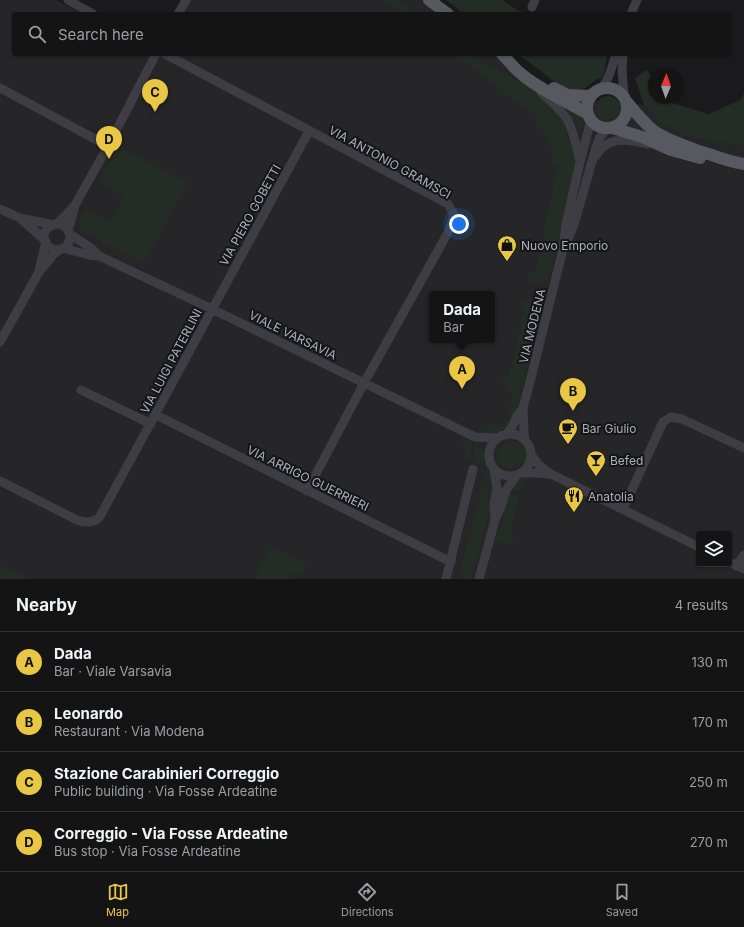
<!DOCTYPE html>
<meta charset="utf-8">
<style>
:root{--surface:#141415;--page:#212122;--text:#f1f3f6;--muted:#9d9ea0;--line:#333334;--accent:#e9c745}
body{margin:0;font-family:Inter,sans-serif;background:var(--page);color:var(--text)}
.controls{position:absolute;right:12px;bottom:12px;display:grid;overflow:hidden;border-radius:4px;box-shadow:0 1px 3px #0004}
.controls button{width:36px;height:36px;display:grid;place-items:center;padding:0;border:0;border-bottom:1px solid var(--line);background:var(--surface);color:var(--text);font:20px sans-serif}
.compass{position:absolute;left:648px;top:68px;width:36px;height:36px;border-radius:50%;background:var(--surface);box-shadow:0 1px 3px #0004;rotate:2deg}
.you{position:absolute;left:459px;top:224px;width:14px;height:14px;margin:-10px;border:3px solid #fff;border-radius:50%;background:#1a73e8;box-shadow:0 0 0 6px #1a73e833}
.badge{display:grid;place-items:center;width:26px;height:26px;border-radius:50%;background:var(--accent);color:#111;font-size:13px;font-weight:700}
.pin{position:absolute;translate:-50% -33px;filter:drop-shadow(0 1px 2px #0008)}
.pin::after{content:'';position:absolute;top:21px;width:14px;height:12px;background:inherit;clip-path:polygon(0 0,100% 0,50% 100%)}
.popup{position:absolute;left:429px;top:291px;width:66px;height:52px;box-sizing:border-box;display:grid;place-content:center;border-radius:4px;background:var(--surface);filter:drop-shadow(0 1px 3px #0005);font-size:13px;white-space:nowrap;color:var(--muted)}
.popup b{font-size:15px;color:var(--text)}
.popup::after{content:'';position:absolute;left:50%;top:100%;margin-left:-8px;border:8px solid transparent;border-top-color:var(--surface)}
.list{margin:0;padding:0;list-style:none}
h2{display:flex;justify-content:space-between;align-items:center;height:52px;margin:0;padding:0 16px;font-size:17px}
h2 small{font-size:13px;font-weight:400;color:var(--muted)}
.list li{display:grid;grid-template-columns:26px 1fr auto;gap:12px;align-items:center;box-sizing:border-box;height:60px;padding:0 16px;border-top:1px solid var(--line)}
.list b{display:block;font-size:15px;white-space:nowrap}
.list p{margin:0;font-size:13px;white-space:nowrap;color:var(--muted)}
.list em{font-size:13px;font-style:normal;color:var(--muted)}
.icon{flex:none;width:22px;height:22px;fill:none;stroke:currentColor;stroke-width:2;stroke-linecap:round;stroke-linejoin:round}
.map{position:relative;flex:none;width:744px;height:579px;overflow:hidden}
.search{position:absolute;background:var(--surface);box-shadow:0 1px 3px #0004;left:12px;right:12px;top:12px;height:44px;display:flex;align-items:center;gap:10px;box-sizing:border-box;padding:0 14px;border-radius:4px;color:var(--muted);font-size:15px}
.sheet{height:292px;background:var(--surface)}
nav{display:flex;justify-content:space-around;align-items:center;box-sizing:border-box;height:56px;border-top:1px solid var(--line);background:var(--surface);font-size:11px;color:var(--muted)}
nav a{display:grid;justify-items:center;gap:2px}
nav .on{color:var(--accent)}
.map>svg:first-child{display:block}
.built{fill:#262629;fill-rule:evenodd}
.green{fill:#242c26}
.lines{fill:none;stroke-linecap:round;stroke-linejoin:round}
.minor{stroke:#3d3d43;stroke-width:9}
.major{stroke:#575860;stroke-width:12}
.labels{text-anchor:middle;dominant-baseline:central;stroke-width:4;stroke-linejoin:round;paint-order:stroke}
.street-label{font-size:12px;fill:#adb0bb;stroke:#151517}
.poi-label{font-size:12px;fill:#adb0bb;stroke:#151517;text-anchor:start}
</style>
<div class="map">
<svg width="744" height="579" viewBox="0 0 744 579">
<rect width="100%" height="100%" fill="#1a1a1c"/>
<!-- built -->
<path class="built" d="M 0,0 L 56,0 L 83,14 L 14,14 L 14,54 L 499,54 L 558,97 L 644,105 L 659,122 L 684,136 L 744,147 L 744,579 L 26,579 L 0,568 ZM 432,294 L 492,294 L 492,340 L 432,340 ZM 699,534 L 729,534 L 729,564 L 699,564 Z
M 183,0 L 425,0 L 444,14 L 175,14 Z"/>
<!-- green -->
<path class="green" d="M 384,0 L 398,0 L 414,13 L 414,14 L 402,14 Z
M 446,0 L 502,0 L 519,11 L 532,13 L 534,14 L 464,14 Z
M 456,54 L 470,54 L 481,63 L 525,84 L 549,103 L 564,120 L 573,142 L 575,165 L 550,275 C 545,284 537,287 529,281 L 528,273 L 535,274 L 558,165 L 552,164 L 551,149 L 546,135 L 534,124 L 538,119 Z
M 518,54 L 601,54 L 607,57 L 603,77 L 596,80 L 585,88 L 575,91 L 563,88 Z
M 647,70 L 654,81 L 654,98 L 665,98 L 668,102 L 709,114 L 740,100 L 744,93 L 744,147 L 684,136 L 659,122 L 644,105 L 635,78 Z
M596 108a12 12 0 1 1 24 0a12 12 0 1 1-24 0Z
M 566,109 L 580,111 L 581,117 L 584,122 L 579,133 C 576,124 572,117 566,109 Z
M 117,146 L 188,183 L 144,263 L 83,232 L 78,223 L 85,210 L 111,223 L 125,197 L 98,183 Z
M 530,298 C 536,300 541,304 542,311 L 514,417 L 508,415 L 513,393 L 508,392 L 501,379 L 502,378 L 508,379 L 525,307 L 520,305 L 523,300 Z
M 507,419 L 512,421 C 504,431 494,436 480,433 L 491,424 L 501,426 L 506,423 Z
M 463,437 L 472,442 L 471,460 L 465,459 L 467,446 L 460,443 Z
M498 455a14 14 0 1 1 28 0a14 14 0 1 1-28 0Z
M 475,443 C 483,449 485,455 487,464 L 474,462 Z
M 487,467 L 492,473 L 495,485 L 483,481 Z
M 530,475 L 533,477 C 525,480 523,483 521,491 L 510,489 L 515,482 Z
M 482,486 L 495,489 L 472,579 L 458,579 Z
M 509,493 L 519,496 L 510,536 L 516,538 C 511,547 506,543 498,541 L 497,539 Z
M 271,546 L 307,563 L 301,575 L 293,572 L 289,579 L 254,579 Z
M 0,565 L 31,579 L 0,579 Z"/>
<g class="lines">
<!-- minor -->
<path class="minor" d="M 68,0 L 93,14
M 532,7 L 535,0
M 178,14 L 186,0
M 631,14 L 637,0
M 165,54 L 448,204 L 454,215 L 450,229 L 364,383 L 307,491
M 623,54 L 622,70 L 624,96
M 0,88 L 108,146
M 601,89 L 607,80 L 610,73 L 616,54
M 541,92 C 550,101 560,109 567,119 C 574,131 576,145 579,158
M 595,157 C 608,135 627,139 647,144
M 0,209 L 20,218 L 54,225
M 21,219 L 45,240
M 57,224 L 75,205
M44 237a13 13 0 1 1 26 0a13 13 0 1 1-26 0Z
M 68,231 L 75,205 L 108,146 L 156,54
M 70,234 L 91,248 L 99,256 L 212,309 L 475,437 L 498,438
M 567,241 L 574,225 L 596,147 L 599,139 L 607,128
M 63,248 L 89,255 L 99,256
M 39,270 L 46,242
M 0,342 L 39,272 L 54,254 L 61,249
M 81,390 L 151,424
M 523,408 C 524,419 523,429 525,440
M 156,415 L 451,562
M489 455a21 21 0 1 1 42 0a21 21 0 1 1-42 0Z
M 506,435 L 513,425 L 517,416 L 523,408 L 532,374 L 563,249 L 566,224 L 580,162 L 591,120
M 532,456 L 539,465 L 551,474 L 699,547
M 494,469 L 497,488 L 494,505 L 495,519
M 522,473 L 535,473 L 549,474
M 0,481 L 77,520 C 85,523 92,523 99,518 L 309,131
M 623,509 L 663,422 L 671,417 L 682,419 L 744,448
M 729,562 L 744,569
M 736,566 L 744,555
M 446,579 L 473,469
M 479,579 L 495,520 L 501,507 L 506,490 L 516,476"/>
<!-- major -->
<path class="major" d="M 429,0 L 448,14
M 502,54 C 508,60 513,67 519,72 C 538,89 566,101 588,114
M587 108a20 20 0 1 1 40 0a20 20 0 1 1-40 0Z
M 554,88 L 568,95 L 591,96
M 627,102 C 635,112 644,123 654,131 C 668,141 686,146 702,152 C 716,156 730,162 744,164
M 613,128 L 642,137 L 671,150 L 700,158"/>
</g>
<!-- icons -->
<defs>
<g id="shop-pin" transform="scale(1)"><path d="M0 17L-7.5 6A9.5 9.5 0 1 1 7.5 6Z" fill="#e9c745" stroke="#151517"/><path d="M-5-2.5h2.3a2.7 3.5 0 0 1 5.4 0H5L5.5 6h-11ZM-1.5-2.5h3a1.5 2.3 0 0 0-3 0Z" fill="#111"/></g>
<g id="cafe-pin" transform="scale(1)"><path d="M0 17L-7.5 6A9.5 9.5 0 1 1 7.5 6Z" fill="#e9c745" stroke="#151517"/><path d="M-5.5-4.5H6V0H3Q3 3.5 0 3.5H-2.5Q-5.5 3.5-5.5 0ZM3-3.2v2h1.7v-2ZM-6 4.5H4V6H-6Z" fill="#111"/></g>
<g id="bar-pin" transform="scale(1)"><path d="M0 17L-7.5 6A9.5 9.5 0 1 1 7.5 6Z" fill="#e9c745" stroke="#151517"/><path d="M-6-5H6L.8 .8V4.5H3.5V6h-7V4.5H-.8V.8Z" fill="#111"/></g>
<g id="restaurant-pin" transform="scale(1)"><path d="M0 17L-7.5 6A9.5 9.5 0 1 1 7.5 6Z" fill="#e9c745" stroke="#151517"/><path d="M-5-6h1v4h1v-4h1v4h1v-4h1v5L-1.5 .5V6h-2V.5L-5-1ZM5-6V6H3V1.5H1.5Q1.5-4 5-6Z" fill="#111"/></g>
</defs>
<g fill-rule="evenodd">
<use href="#shop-pin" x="507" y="245"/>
<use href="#cafe-pin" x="568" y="428"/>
<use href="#bar-pin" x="596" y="460"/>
<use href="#restaurant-pin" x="574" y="496"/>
</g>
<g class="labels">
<!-- street labels -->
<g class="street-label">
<text transform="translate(390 162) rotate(29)">VIA ANTONIO GRAMSCI</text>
<text transform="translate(250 215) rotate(-61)">VIA PIERO GOBETTI</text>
<text transform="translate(532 326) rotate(-76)">VIA MODENA</text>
<text transform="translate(293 335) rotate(26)">VIALE VARSAVIA</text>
<text transform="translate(171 361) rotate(-62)">VIA LUIGI PATERLINI</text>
<text transform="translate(308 478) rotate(26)">VIA ARRIGO GUERRIERI</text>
</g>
<!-- poi labels -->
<g class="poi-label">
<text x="521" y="245">Nuovo Emporio</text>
<text x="582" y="428">Bar Giulio</text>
<text x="610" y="460">Befed</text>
<text x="588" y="496">Anatolia</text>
</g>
</g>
</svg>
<div class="controls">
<button><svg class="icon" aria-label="layers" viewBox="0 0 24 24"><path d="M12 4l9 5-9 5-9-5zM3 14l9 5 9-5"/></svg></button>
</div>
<svg class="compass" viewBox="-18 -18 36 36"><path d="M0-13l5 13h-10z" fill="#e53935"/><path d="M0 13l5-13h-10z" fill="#9d9ea0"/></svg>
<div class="you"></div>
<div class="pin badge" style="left:462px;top:389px">A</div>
<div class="popup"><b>Dada</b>Bar</div>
<div class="pin badge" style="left:573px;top:411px">B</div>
<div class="pin badge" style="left:155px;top:112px">C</div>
<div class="pin badge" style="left:109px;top:159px">D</div>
<div class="search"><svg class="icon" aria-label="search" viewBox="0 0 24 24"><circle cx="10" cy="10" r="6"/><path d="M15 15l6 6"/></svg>Search here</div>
</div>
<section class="sheet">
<h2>Nearby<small>4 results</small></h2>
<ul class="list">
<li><span class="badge">A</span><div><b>Dada</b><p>Bar · Viale Varsavia</p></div><em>130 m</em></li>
<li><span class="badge">B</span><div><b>Leonardo</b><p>Restaurant · Via Modena</p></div><em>170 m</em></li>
<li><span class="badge">C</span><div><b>Stazione Carabinieri Correggio</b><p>Public building · Via Fosse Ardeatine</p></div><em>250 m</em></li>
<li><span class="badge">D</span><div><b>Correggio - Via Fosse Ardeatine</b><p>Bus stop · Via Fosse Ardeatine</p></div><em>270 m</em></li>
</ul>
</section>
<nav>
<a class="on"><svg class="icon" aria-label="map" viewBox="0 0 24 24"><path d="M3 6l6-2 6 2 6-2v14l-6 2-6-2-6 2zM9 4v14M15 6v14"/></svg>Map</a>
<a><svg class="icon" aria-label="directions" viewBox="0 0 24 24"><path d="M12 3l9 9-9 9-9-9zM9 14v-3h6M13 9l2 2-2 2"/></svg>Directions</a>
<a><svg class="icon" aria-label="saved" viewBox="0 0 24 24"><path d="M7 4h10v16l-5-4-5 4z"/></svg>Saved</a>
</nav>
